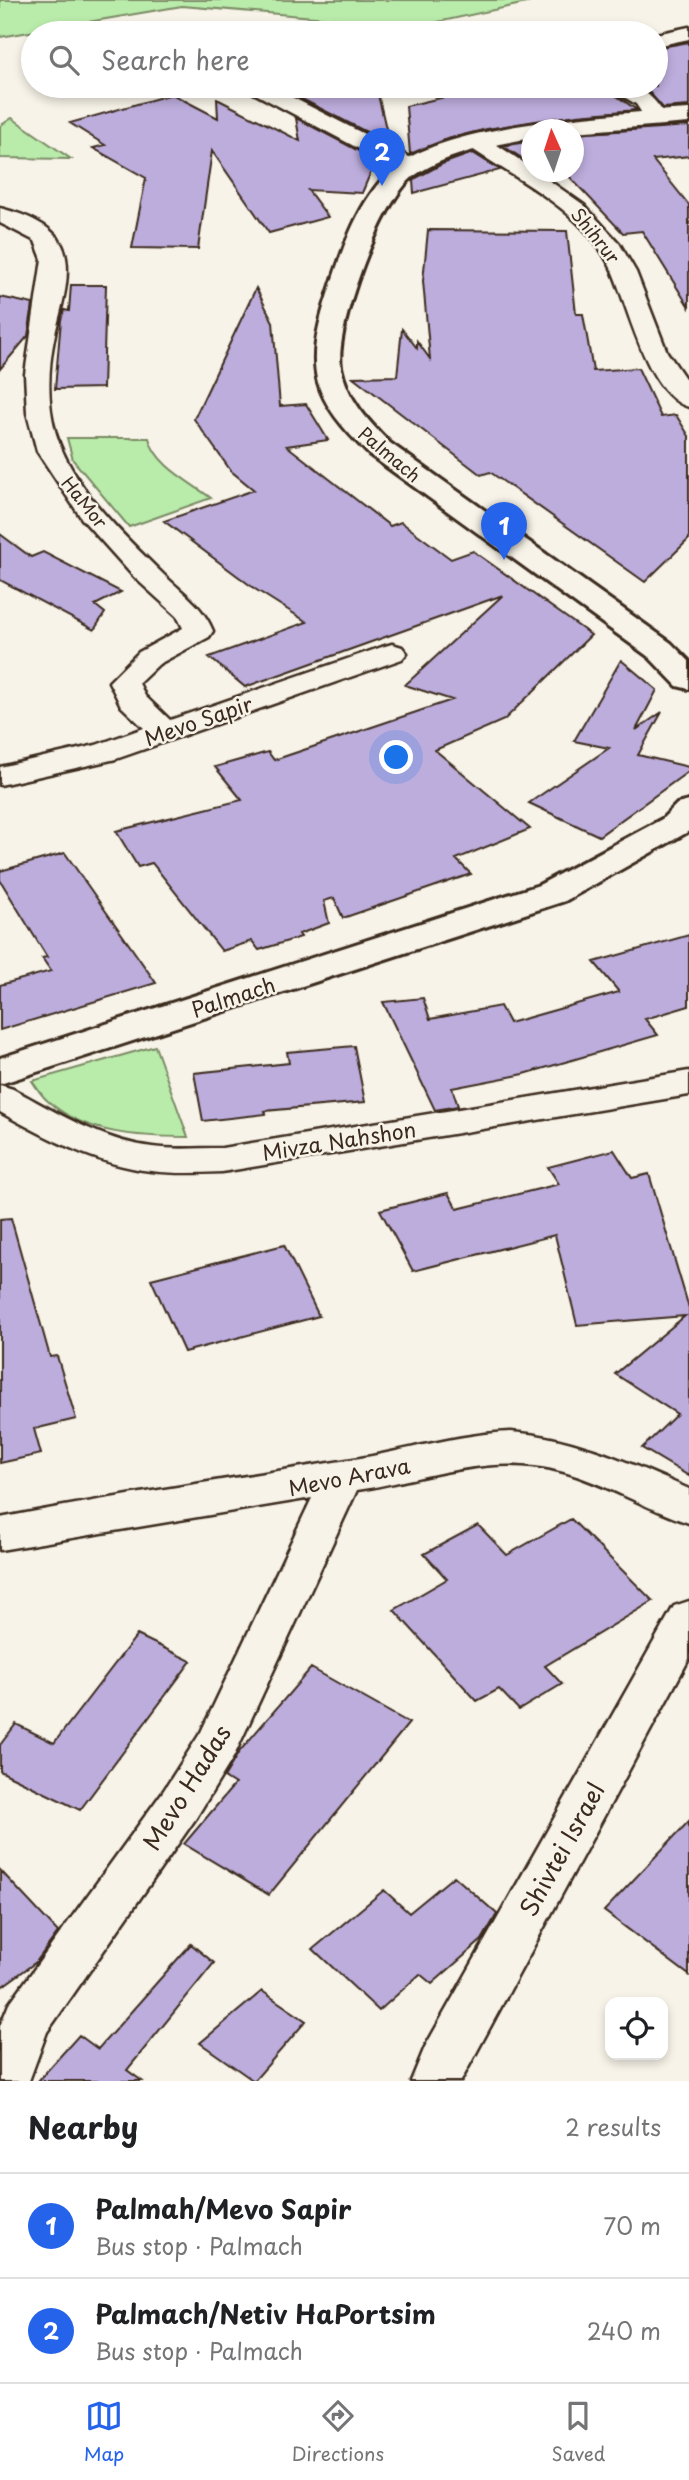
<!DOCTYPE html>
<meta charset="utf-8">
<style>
:root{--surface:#fff;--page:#f6f6f6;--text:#202124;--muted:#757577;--line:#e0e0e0;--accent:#2563eb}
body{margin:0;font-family:"Playpen Sans",sans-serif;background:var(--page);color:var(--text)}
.controls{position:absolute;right:21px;bottom:21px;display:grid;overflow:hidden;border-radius:14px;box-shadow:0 4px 10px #0003}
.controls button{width:63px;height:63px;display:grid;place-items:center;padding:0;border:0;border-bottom:2px solid var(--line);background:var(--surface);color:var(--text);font:35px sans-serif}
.compass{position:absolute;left:521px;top:119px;width:63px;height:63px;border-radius:50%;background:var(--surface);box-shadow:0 4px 10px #0003;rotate:357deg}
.you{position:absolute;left:397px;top:758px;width:24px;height:24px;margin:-18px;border:5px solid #fff;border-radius:50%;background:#1a73e8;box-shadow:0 0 0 10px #1a73e833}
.badge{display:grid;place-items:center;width:46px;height:46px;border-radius:50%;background:var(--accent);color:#fff;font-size:23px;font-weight:700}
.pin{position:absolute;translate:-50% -58px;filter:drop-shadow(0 2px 4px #0008)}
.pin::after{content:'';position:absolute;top:37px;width:24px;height:21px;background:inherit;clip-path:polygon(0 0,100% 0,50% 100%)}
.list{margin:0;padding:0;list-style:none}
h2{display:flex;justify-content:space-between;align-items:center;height:91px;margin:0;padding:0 28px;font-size:30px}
h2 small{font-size:23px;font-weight:400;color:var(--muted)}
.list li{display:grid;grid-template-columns:46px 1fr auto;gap:21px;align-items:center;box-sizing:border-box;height:105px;padding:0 28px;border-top:2px solid var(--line)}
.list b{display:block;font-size:26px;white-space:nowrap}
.list p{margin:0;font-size:23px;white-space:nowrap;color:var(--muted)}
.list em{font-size:23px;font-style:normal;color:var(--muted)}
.icon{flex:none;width:38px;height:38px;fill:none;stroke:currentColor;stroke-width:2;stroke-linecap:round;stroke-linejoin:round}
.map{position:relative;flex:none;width:689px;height:2081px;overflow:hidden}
.search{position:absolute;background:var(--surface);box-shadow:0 4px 10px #0003;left:21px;right:21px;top:21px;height:77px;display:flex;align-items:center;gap:18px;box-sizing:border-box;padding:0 24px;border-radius:38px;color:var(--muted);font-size:26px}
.sheet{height:301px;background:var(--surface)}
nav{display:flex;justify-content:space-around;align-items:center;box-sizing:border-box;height:98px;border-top:2px solid var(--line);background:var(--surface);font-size:19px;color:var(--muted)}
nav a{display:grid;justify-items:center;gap:4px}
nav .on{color:var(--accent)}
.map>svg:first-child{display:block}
.green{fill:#b9ebab;stroke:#7a8a64;stroke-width:2}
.building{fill:#bdaddd;stroke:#3b2a1e;stroke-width:2}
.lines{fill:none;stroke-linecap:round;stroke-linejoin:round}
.minor-casing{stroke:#3b2a1e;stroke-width:5}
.tertiary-casing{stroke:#3b2a1e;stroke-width:6}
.minor{fill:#f7f3e8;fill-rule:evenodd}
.tertiary{fill:#f7f3e8;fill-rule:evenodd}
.labels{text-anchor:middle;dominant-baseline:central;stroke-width:5;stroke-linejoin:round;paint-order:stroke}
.far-street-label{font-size:18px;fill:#3b2a1e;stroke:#f7f3e8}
.street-label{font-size:21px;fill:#3b2a1e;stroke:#f7f3e8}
.near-street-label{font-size:24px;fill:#3b2a1e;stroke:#f7f3e8}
</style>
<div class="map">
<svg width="689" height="2081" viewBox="0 0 689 2081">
<rect width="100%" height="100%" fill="#f7f3e8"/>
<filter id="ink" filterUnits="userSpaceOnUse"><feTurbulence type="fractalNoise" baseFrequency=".0143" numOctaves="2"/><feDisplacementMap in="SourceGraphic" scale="14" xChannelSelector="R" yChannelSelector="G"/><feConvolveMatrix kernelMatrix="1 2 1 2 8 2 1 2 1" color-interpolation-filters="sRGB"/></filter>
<g filter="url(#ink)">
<!-- green -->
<path class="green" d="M 0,0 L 540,0 L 396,31 L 361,21 L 182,6 L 0,37 Z
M 12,118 L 71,159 L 0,158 L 0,126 Z
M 67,438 L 149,438 C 155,465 190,482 211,498 L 129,527 L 73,460 Z
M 155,1046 L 188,1137 C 142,1137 86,1135 49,1102 C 42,1097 37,1088 32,1081 Z"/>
<!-- building -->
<path class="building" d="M 689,42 L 689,106 L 663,108 L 650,93 L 635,86 L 656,86 L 656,48 Z
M 290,86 L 376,86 L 387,133 L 384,141 L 292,94 Z
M 492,86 L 606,86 L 611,92 L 637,110 L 577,115 L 487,129 L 447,139 L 410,154 L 406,106 Z
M 172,94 L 218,118 L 217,99 L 300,141 L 296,118 L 376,160 L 362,193 L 308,190 L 328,217 L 269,233 L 212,151 L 198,249 L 132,248 L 146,178 L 93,148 L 105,145 L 70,123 Z
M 689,126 L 689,156 L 653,160 L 689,205 L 689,307 L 642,231 L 623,233 L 565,172 L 573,172 L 573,134 Z
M 531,141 L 531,161 L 528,162 L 503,146 Z
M 473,153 L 500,170 L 414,193 L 413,181 L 416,178 L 442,164 Z
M 428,230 L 567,231 L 576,314 L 583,314 L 593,371 L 638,368 L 661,417 L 676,415 L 689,436 L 689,539 L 645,582 L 490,472 L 481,475 L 353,377 L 397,376 L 402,329 L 417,348 L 417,341 L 430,359 L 423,281 Z
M 71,285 L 106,285 L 103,388 L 55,389 L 61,320 L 64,310 L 69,311 Z
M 256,288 L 273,322 L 280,406 L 306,404 L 328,440 L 287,446 L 390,526 L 401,522 L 451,559 L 473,551 L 591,635 L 504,720 L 435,750 L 530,829 L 456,859 L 471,874 L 343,918 L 334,898 L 324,901 L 329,923 L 299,934 L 301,937 L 259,950 L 252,941 L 222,951 L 152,863 L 138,867 L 116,831 L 242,800 L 215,767 L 268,752 L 274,760 L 452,700 L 405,685 L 503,595 L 245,687 L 209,657 L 307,622 L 255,589 L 164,521 L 254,490 L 231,471 L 194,419 Z
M 0,297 L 33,304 L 28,336 L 0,369 Z
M 0,534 L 31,557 L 43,552 L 121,592 L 95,605 L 105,613 L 94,630 L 0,580 Z
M 621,660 L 657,690 L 636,730 L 662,712 L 638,755 L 689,767 L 689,771 L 599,836 L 529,803 L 609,748 L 574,741 Z
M 65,853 L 156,983 L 0,1030 L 0,985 L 51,971 L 42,958 L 47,957 L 0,880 L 0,871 Z
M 689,935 L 689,1006 L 645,1019 L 658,1035 L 524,1074 L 452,1088 L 458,1106 L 435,1110 L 383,1002 L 423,998 L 430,1019 L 500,1006 L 509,1023 L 619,992 L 594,962 Z
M 354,1046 L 365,1102 L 265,1111 L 266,1114 L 203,1121 L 194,1073 L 289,1063 L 287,1052 Z
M 614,1150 L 632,1178 L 649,1174 L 689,1308 L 689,1476 L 642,1448 L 677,1414 L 615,1374 L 685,1316 L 577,1325 L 555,1235 L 413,1271 L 380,1210 L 448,1193 L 457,1209 L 559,1184 L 548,1167 Z
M 11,1218 L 50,1357 L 57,1356 L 76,1419 L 34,1429 L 41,1454 L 0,1463 L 0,1219 Z
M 284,1245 L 319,1316 L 184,1352 L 151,1279 Z
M 571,1519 L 653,1601 L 545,1666 L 562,1684 L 519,1710 L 499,1689 L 477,1701 L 394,1610 L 447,1579 L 424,1554 L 478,1525 L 507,1555 Z
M 137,1635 L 191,1661 L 80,1810 L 0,1771 L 0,1745 L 16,1724 L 54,1743 Z
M 311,1668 L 409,1723 L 269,1895 L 184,1844 L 235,1784 L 224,1777 L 239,1752 Z
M 689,1821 L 689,1975 L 604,1911 Z
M 0,1870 L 58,1932 L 36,1962 L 0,1988 Z
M 454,1876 L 497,1914 L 482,1940 L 432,1984 L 420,1974 L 379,2011 L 313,1949 L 384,1890 L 409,1913 Z
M 191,1944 L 214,1963 L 127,2070 L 142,2081 L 38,2081 L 79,2035 L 98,2049 Z
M 262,1991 L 306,2021 L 254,2081 L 200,2043 Z"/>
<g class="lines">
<!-- minor casing -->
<g class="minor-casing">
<path id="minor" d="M 689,27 L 689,39 L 656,46 L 656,34 Z
M 245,86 L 270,86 L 419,162 L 422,167 L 419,172 L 403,172 L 248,90 Z
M 609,86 C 641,86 648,90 666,116 L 663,121 L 647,121 L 636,104 L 612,90 Z
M 480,137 L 488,139 L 532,168 L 532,172 L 537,172 L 584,205 L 619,243 L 636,272 L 667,352 L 689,384 L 689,407 C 646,396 627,300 610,266 C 582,210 521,182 472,149 L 469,144 L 472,139 Z
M 0,208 C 23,214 56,225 64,250 C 73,277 59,313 54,339 C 48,369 47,404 56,434 C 73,489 125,537 165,576 C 184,594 203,606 213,631 L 209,637 L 159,664 L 139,683 L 145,696 L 170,720 L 382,647 L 392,644 L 402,647 L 407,653 L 402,659 L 116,759 L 0,785 L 0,767 L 96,745 L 144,728 L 121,706 L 109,682 L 139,652 L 183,628 L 177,616 L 134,577 L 82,519 L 37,451 L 27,413 L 25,374 L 42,259 L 35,241 L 0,223 Z
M 689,1071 L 689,1095 L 222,1172 C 198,1173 175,1174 151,1171 C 97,1165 47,1138 0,1112 L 0,1085 L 13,1089 C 56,1112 102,1141 152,1147 C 175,1150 198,1148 222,1148 Z
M 511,1432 C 575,1437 632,1464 689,1489 L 689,1523 C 646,1509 607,1484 564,1472 C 493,1451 427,1479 357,1490 L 234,1756 L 196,1818 L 47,2032 L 29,2081 L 0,2081 L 0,2026 L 9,2004 L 164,1790 L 201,1732 L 312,1498 L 0,1550 L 0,1518 C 117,1495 236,1478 354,1459 C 406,1451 458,1434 511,1432 Z
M 689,1601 L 689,1659 L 461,2081 L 411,2081 L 425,2047 L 674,1606 Z"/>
</g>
<!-- tertiary casing -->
<g class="tertiary-casing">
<path id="tertiary" d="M 689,109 L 689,123 L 574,132 L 574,130 L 532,130 L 532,138 C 493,145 447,153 414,176 C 382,199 334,329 341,367 C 347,399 368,421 390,443 L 671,643 L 689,661 L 689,689 L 677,686 L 649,657 L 370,455 C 312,398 303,371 328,294 C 342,251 357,203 390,171 C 440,123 619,113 689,109 Z
M 689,801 L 689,831 L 686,833 L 565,901 L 0,1084 L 0,1058 L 539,885 L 662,819 L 677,804 Z"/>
</g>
<!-- minor -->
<use href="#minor" class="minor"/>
<!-- tertiary -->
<use href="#tertiary" class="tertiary"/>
</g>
</g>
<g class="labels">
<!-- far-street labels -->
<g class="far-street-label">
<text transform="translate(596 235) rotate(51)">Shihrur</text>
<text transform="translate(390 454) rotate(40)">Palmach</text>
<text transform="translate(85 502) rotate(51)">HaMor</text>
</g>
<!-- street labels -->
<g class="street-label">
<text transform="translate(198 720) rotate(-19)">Mevo Sapir</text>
<text transform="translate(233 996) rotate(-18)">Palmach</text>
<text transform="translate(339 1140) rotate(-9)">Mivza Nahshon</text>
<text transform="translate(349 1476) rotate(-11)">Mevo Arava</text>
</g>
<!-- near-street labels -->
<g class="near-street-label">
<text transform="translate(186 1787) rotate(-58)">Mevo Hadas</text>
<text transform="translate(561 1849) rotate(-61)">Shivtei Israel</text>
</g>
</g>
</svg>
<div class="controls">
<button><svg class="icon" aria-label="locate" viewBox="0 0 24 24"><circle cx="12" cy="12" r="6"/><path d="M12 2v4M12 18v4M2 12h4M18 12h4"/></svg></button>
</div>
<svg class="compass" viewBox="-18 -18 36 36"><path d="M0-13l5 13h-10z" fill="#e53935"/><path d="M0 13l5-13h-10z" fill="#757577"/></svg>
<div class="you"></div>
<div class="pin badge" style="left:504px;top:560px">1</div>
<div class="pin badge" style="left:382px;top:186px">2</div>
<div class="search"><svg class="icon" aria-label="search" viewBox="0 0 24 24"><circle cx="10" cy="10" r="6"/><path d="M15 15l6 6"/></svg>Search here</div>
</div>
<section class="sheet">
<h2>Nearby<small>2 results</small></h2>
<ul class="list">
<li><span class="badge">1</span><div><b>Palmah/Mevo Sapir</b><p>Bus stop · Palmach</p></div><em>70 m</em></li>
<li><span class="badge">2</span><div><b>Palmach/Netiv HaPortsim</b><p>Bus stop · Palmach</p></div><em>240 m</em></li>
</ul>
</section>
<nav>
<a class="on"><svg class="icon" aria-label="map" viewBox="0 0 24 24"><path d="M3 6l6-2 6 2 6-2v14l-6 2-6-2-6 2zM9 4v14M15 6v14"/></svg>Map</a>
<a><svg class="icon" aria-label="directions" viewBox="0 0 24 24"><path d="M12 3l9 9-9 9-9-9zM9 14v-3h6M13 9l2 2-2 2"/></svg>Directions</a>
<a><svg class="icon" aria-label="saved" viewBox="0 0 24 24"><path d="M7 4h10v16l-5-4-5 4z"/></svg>Saved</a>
</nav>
